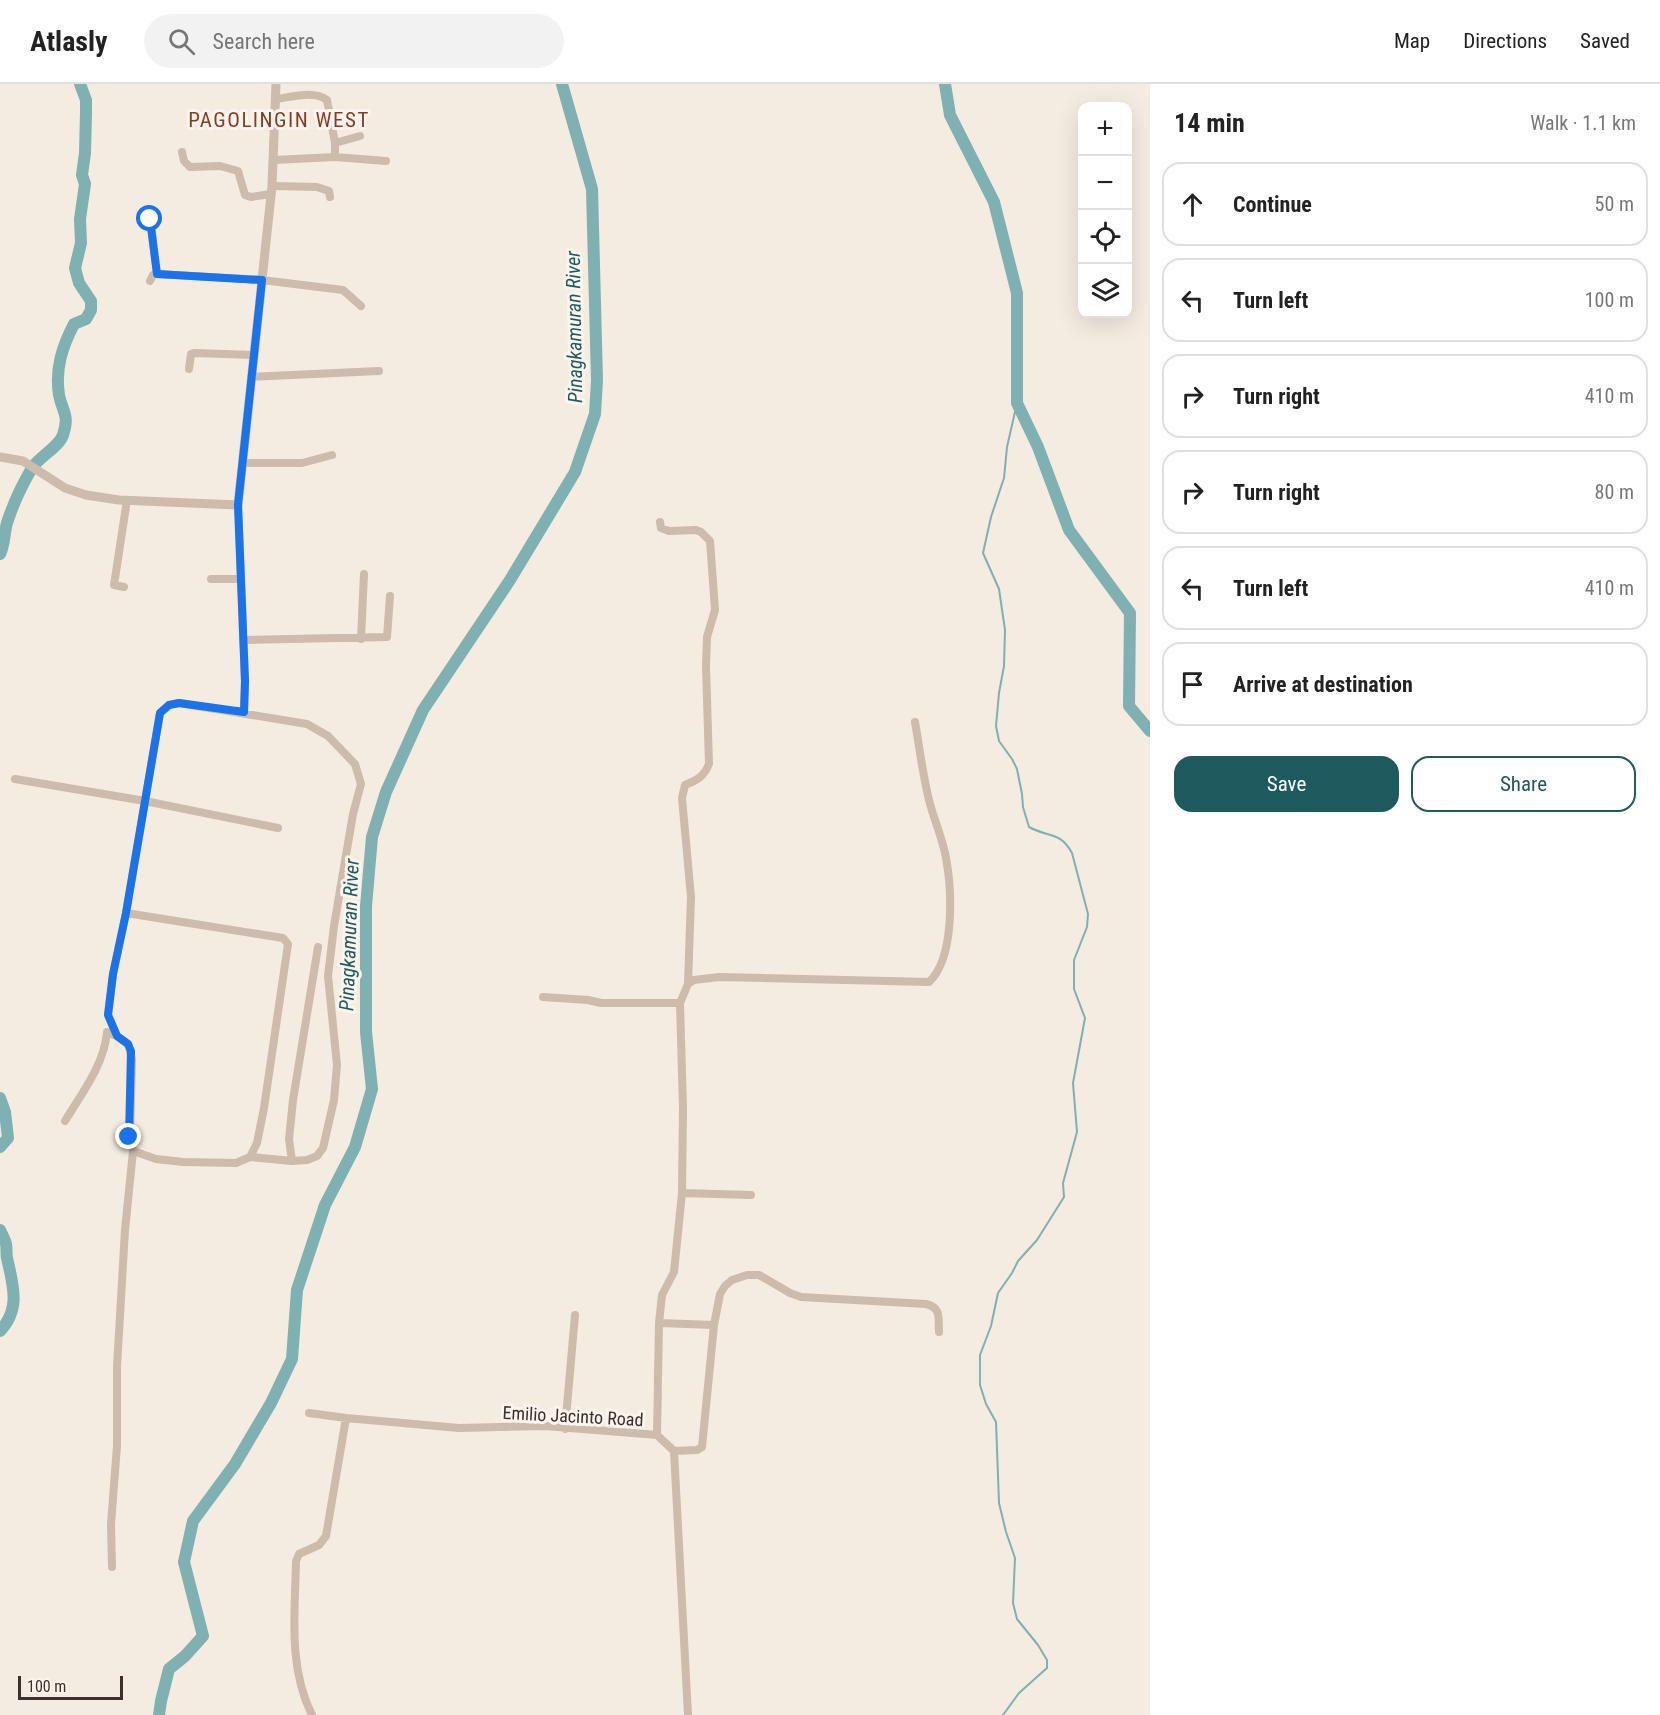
<!DOCTYPE html>
<meta charset="utf-8">
<style>
:root{--surface:#fff;--page:#f2f2f2;--text:#222;--muted:#767676;--line:#e0e0e0;--accent:#1f5a5e}
body{margin:0;font-family:"Roboto Condensed",sans-serif;background:var(--page);color:var(--text)}
.controls{position:absolute;right:18px;top:18px;display:grid;overflow:hidden;border-radius:12px;box-shadow:0 6px 24px #0002}
.controls button{width:54px;height:54px;display:grid;place-items:center;padding:0;border:0;border-bottom:2px solid var(--line);background:var(--surface);color:var(--text);font:30px sans-serif}
.scale{position:absolute;left:18px;bottom:15px;width:105px;box-sizing:border-box;padding-left:6px;border:3px solid #3b302b;border-top:0;font-size:16px;line-height:21px;white-space:nowrap;color:#3b302b;-webkit-text-stroke:4px #fbf5ee;paint-order:stroke}
.stop{position:absolute;width:18px;height:18px;margin:-14px;border:4px solid #1a73e8;border-radius:50%;background:#fff}
.stop.end{background:#1a73e8;border-color:#fff;box-shadow:0 2px 6px #0008}
.list{margin:0;padding:0;list-style:none}
h2{display:flex;justify-content:space-between;align-items:center;height:78px;margin:0;padding:0 24px;font-size:26px}
h2 small{font-size:20px;font-weight:400;color:var(--muted)}
.list li{display:grid;grid-template-columns:39px 1fr auto;gap:18px;align-items:center;box-sizing:border-box;height:84px;margin:0 12px 12px;padding:0 12px;border:2px solid var(--line);border-radius:18px}
.list b{display:block;font-size:22px;white-space:nowrap}
.list em{font-size:20px;font-style:normal;color:var(--muted)}
.actions{display:flex;gap:12px;padding:18px 24px}
.actions a{flex:1;padding:14px 0;border:2px solid var(--accent);border-radius:18px;text-align:center;font-size:21px;color:var(--accent)}
.actions .main{background:var(--accent);color:#fff}
.icon{flex:none;width:33px;height:33px;fill:none;stroke:currentColor;stroke-width:2;stroke-linecap:round;stroke-linejoin:round}
.map{position:relative;flex:none;width:1150px;height:1631px;overflow:hidden}
header{display:flex;align-items:center;gap:36px;box-sizing:border-box;height:84px;padding:0 30px;background:var(--surface);border-bottom:2px solid var(--line)}
header strong{font-size:28px}
nav{display:flex;gap:33px;margin-inline-start:auto;font-size:21px}
.search{width:420px;height:54px;background:var(--page);display:flex;align-items:center;gap:15px;box-sizing:border-box;padding:0 21px;border-radius:33px;color:var(--muted);font-size:22px}
main{display:flex}
aside{flex:1;background:var(--surface)}
.map>svg:first-child{display:block}
.lines{fill:none;stroke-linecap:round;stroke-linejoin:round}
.stream{stroke:#7fb0b2;stroke-width:2}
.river{stroke:#7fb0b2;stroke-width:12}
.minor{stroke:#cdbbac;stroke-width:8}
.tertiary{stroke:#cdbbac;stroke-width:9}
.route{stroke:#1a73e8;stroke-width:8}
.labels{text-anchor:middle;dominant-baseline:central;stroke-width:6;stroke-linejoin:round;paint-order:stroke}
.street-label{font-size:18px;fill:#3b302b;stroke:#fbf5ee}
.water-label{font-size:20px;font-style:italic;fill:#1f5a5e;stroke:#fbf5ee}
.quarter-label{font-size:21px;letter-spacing:1.5px;fill:#8c3b22;stroke:#fbf5ee}
</style>
<header>
<strong>Atlasly</strong>
<div class="search"><svg class="icon" aria-label="search" viewBox="0 0 24 24"><circle cx="10" cy="10" r="6"/><path d="M15 15l6 6"/></svg>Search here</div>
<nav><a>Map</a><a>Directions</a><a>Saved</a></nav>
</header>
<main>
<div class="map">
<svg width="1150" height="1631" viewBox="0 0 1150 1631">
<rect width="100%" height="100%" fill="#f4ebe1"/>
<g class="lines">
<!-- stream -->
<path class="stream" d="M 1003,1631 L 1019,1609 L 1047,1584 L 1047,1576 L 1038,1561 L 1017,1535 L 1013,1519 L 1015,1474 L 1006,1448 L 999,1419 L 996,1338 L 986,1320 L 980,1301 L 980,1271 L 991,1242 L 998,1209 L 1012,1189 L 1018,1177 L 1037,1156 L 1064,1113 L 1063,1099 L 1077,1048 L 1073,999 L 1085,934 L 1074,905 L 1074,876 L 1087,843 L 1088,830 L 1072,769 C 1060,747 1049,754 1029,743 L 1023,723 L 1022,710 L 1017,685 L 1012,675 L 999,657 L 996,642 L 999,609 L 1004,582 L 1005,546 L 999,505 L 983,469 L 991,433 L 1004,394 L 1007,363 L 1017,319"/>
<!-- river -->
<path class="river" d="M 945,0 L 950,31 L 994,118 L 1017,209 L 1017,319 L 1038,363 L 1069,446 L 1130,529 L 1129,622 L 1150,647
M 0,470 C 5,460 4,449 7,439 C 13,420 22,401 32,384 C 40,372 59,363 63,351 C 70,331 62,327 59,311 C 55,285 62,263 74,240 L 86,235 L 91,226 L 91,217 L 79,199 L 75,184 L 81,159 L 80,135 L 85,100 L 82,91 L 85,69 L 86,29 L 86,16 L 80,0
M 0,1014 L 5,1028 L 8,1054 L 0,1063
M 0,1146 C 2,1151 5,1155 6,1160 C 7,1164 6,1169 7,1174 C 13,1201 21,1225 0,1247
M 159,1631 L 161,1617 L 169,1585 L 185,1572 L 203,1552 L 184,1478 L 193,1437 L 235,1380 L 271,1319 L 292,1275 L 297,1206 L 325,1121 L 355,1063 L 372,1005 L 366,948 L 366,822 L 372,753 L 386,708 L 423,626 L 510,496 L 575,388 L 595,330 L 597,296 L 592,105 L 562,0"/>
<!-- minor -->
<path class="minor" d="M 277,15 C 292,13 314,6 327,16 L 335,59
M 182,68 L 184,77 L 190,83 L 220,82 L 238,87 L 245,111 L 251,113 L 271,110
M 335,73 L 335,59 L 360,52
M 274,76 L 335,73 L 386,77
M 272,102 L 317,103 L 329,107 L 330,113
M 150,135 L 157,190
M 150,197 L 153,191 L 157,190 L 262,196 L 343,206 L 361,222
M 189,285 L 191,270 L 195,269 L 253,271
M 251,293 L 379,287
M 243,379 L 302,379 L 332,371
M 238,421 L 245,597 L 244,628
M 660,438 L 661,444 L 669,447 L 696,446 L 701,448 L 710,457 L 715,526 L 707,553 L 706,582 L 709,680 C 704,692 698,696 685,701 L 682,714 L 691,813 L 688,900
M 211,495 L 241,495
M 124,503 L 114,501 L 127,416
M 361,555 L 364,490
M 243,556 L 387,553 L 390,512
M 15,695 L 145,717 L 278,744
M 126,829 L 283,854 L 288,860 L 264,1024 L 257,1059 L 250,1073
M 543,913 L 588,916 L 601,919 L 680,919
M 65,1037 C 82,1009 104,981 107,948 L 117,952
M 292,1077 L 289,1055 L 293,1016 L 318,863
M 682,1109 L 751,1111
M 659,1239 L 714,1241
M 309,1329 L 346,1334 L 459,1344 L 545,1342 L 657,1351 L 674,1367 L 688,1631
M 565,1345 L 575,1231
M 657,1351 L 659,1239 L 662,1211 L 674,1188 L 682,1109 L 683,1024 L 680,919 L 688,900 L 694,896 L 719,893 L 929,898 C 955,874 952,806 946,774 C 943,756 935,738 930,720 C 923,694 920,666 915,638
M 674,1367 L 697,1366 L 702,1363 L 714,1241 L 720,1210 L 725,1202 L 732,1196 L 747,1191 L 759,1191 L 790,1209 L 801,1213 L 926,1220 C 942,1224 938,1234 939,1248
M 112,1483 L 111,1440 L 117,1362 L 117,1283 L 125,1146 L 133,1067 L 130,1053 L 132,975 L 128,960 L 117,952 L 108,931 L 113,890 L 126,829 L 160,629 L 169,621 L 179,619 L 307,640 L 328,652 L 355,680 L 361,700 L 353,730 L 334,842 L 328,892 L 337,981 L 334,1016 L 323,1064 L 317,1072 L 307,1076 L 292,1077 L 250,1073 L 236,1079 L 183,1078 L 156,1075 L 133,1067
M 312,1631 C 288,1583 295,1529 296,1477 L 299,1470 L 319,1461 L 326,1452 L 346,1334"/>
<!-- tertiary -->
<path class="tertiary" d="M 0,373 L 23,377 L 65,404 L 86,411 L 119,416 L 238,421 L 272,102 L 276,0"/>
</g>
<g class="lines">
<!-- route -->
<path class="route" d="M 129,1053 L 131,967 L 128,960 L 117,952 L 108,931 L 113,890 L 126,829 L 160,629 L 169,621 L 179,619 L 244,628 L 245,597 L 238,421 L 262,196 L 157,190 L 150,135"/>
</g>
<g class="labels">
<!-- street labels -->
<g class="street-label">
<text transform="translate(573 1332) rotate(3)">Emilio Jacinto Road</text>
</g>
<!-- water labels -->
<g class="water-label">
<text transform="translate(574 243) rotate(-91)">Pinagkamuran River</text>
<text transform="translate(349 851) rotate(-88)">Pinagkamuran River</text>
</g>
<!-- quarter labels -->
<g class="quarter-label">
<text x="279" y="36">PAGOLINGIN WEST</text>
</g>
</g>
</svg>
<div class="controls">
<button>+</button>
<button>−</button>
<button><svg class="icon" aria-label="locate" viewBox="0 0 24 24"><circle cx="12" cy="12" r="6"/><path d="M12 2v4M12 18v4M2 12h4M18 12h4"/></svg></button>
<button><svg class="icon" aria-label="layers" viewBox="0 0 24 24"><path d="M12 4l9 5-9 5-9-5zM3 14l9 5 9-5"/></svg></button>
</div>
<div class="scale">100 m</div>
<div class="stop" style="left:150px;top:135px"></div>
<div class="stop end" style="left:129px;top:1053px"></div>
</div>
<aside>
<h2>14 min<small>Walk · 1.1 km</small></h2>
<ul class="list">
<li><svg class="icon" aria-label="ahead" viewBox="0 0 24 24"><path d="M12 20V5M6 11l6-6 6 6"/></svg><div><b>Continue</b></div><em>50 m</em></li>
<li><svg class="icon" aria-label="left" viewBox="0 0 24 24"><path d="M17 20v-9H6M10 6l-5 5 5 5"/></svg><div><b>Turn left</b></div><em>100 m</em></li>
<li><svg class="icon" aria-label="right" viewBox="0 0 24 24"><path d="M7 20v-9h11M14 6l5 5-5 5"/></svg><div><b>Turn right</b></div><em>410 m</em></li>
<li><svg class="icon" aria-label="right" viewBox="0 0 24 24"><path d="M7 20v-9h11M14 6l5 5-5 5"/></svg><div><b>Turn right</b></div><em>80 m</em></li>
<li><svg class="icon" aria-label="left" viewBox="0 0 24 24"><path d="M17 20v-9H6M10 6l-5 5 5 5"/></svg><div><b>Turn left</b></div><em>410 m</em></li>
<li><svg class="icon" aria-label="arrive" viewBox="0 0 24 24"><path d="M6 21V4h12l-3 4 3 4H6"/></svg><div><b>Arrive at destination</b></div></li>
</ul>
<div class="actions"><a class="main">Save</a><a>Share</a></div>
</aside>
</main>
